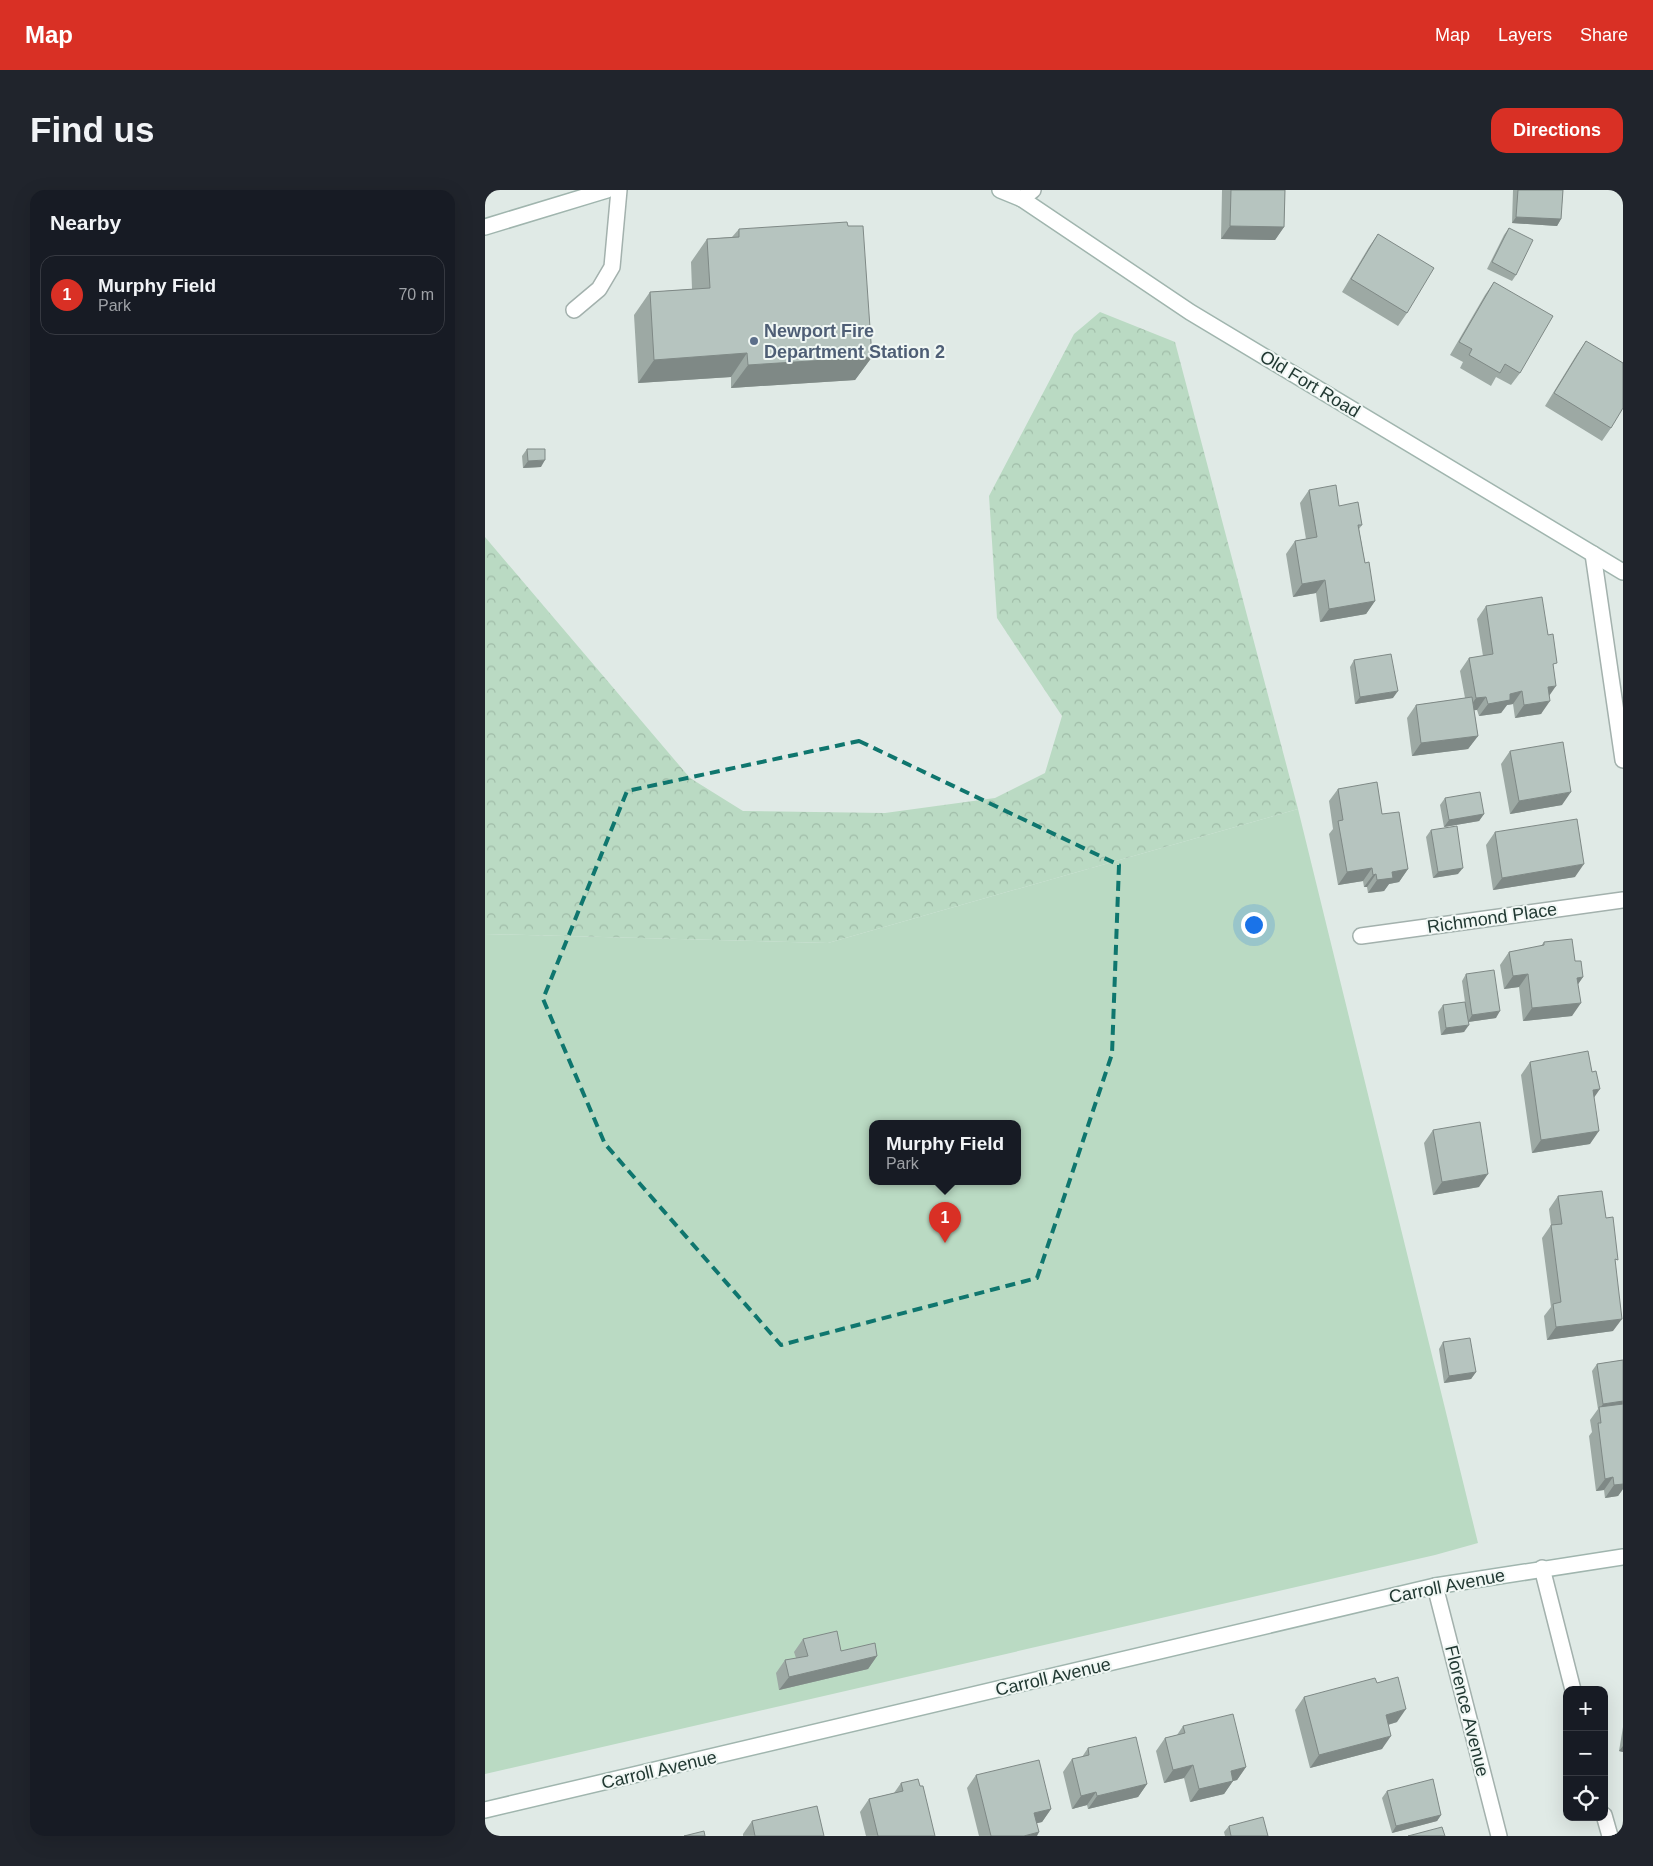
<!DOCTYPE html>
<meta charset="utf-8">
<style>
:root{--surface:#171b24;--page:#20242c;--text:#f1f3f6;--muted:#9ea1a6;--line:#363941;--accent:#d93025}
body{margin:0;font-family:Arial,sans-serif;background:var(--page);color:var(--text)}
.controls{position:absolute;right:15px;bottom:15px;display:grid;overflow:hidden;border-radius:10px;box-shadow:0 5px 20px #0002}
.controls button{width:45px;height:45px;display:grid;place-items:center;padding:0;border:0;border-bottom:1px solid var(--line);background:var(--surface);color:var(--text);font:25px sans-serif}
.you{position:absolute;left:768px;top:734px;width:18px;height:18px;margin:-12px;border:4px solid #fff;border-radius:50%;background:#1a73e8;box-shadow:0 0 0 8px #1a73e833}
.badge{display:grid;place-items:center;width:32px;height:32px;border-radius:50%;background:var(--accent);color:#fff;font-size:16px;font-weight:700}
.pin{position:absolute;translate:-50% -41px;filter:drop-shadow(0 1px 2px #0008)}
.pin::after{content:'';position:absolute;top:26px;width:18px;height:15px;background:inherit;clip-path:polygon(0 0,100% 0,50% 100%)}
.popup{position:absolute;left:384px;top:930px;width:152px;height:65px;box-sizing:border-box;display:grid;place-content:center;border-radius:10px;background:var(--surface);filter:drop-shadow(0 1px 4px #0005);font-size:16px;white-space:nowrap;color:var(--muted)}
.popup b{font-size:19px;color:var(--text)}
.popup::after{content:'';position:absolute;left:50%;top:100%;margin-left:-10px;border:10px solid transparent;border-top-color:var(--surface)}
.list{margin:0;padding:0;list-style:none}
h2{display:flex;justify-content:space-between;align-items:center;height:65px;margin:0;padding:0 20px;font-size:21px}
h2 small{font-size:16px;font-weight:400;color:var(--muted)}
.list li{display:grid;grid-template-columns:32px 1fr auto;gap:15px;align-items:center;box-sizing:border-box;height:80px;margin:0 10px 10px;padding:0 10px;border:1px solid var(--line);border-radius:15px}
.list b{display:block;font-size:19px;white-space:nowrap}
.list p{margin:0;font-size:16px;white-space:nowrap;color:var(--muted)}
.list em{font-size:16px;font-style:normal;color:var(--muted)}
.icon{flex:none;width:28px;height:28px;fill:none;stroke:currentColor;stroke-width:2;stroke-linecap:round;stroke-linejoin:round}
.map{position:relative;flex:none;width:1138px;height:1646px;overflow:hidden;border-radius:15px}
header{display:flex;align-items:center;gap:30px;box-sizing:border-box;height:70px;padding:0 25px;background:var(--accent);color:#fff}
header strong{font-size:24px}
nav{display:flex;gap:28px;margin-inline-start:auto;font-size:18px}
.intro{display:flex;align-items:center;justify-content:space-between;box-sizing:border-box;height:120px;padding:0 30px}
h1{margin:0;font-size:35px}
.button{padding:12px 22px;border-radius:15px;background:var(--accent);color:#fff;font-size:18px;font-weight:700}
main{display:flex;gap:30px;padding:0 30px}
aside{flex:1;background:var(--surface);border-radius:15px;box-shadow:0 5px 20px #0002}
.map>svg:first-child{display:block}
.green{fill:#badac3;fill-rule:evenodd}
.forest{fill:url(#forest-crowns)}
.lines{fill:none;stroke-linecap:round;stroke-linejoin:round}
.lane-casing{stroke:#a3b1ad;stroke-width:18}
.street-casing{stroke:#a3b1ad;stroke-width:18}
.secondary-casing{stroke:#a0b5ae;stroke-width:18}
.lane{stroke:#fff;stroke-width:15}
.street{stroke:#fff;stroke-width:15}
.secondary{stroke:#fff;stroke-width:15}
.wall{fill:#9da9a4}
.shaded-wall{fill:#7f8986}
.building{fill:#b6c4bf;stroke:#7f8986}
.marked{fill:none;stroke:#0f766e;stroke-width:4;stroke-dasharray:10 6;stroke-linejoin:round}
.service-dot{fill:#5c6f8a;stroke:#f0f7f4;stroke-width:2}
.labels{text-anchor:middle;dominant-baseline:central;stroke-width:4;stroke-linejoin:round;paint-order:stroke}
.service-label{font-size:18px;font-weight:bold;fill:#4e5e75;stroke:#f0f7f4;text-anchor:start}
.street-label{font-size:18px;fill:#223933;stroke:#f0f7f4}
</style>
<header>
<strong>Map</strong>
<nav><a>Map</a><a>Layers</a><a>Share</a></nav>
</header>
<div class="intro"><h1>Find us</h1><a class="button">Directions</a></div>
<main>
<aside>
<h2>Nearby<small></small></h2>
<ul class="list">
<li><span class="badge">1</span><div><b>Murphy Field</b><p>Park</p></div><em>70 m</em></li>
</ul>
</aside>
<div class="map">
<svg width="1138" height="1646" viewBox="0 0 1138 1646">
<defs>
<pattern id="forest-crowns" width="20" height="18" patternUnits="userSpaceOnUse" patternTransform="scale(1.25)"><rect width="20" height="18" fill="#badac3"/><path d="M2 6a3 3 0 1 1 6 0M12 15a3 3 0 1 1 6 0" fill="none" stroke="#a0bca8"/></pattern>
</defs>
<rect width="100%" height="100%" fill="#e0eae6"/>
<!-- green -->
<path class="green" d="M 813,619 L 993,1353 L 950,1365 L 0,1584 L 0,744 L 343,753 ZM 388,934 L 532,934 L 532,992 L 388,992 Z"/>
<!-- forest -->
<path class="forest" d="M 615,122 L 690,152 L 813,619 L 343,753 L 0,744 L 0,347 L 205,588 L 258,621 L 400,623 L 510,608 L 560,583 L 577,526 L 512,428 L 504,306 L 589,144 Z"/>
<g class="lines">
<!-- lane casing -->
<g class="lane-casing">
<path id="lane" d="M 89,120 L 114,99 L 127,77 L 134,0
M 1057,1378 L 1088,1500
M 1119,1625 L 1125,1646"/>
</g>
<!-- street casing -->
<g class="street-casing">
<path id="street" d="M 537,9 L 548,0
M 1108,364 L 1138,570
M 876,746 L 1138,710
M 950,1396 L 1014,1646"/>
</g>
<!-- secondary casing -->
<g class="secondary-casing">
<path id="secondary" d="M 515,0 L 537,9 L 705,122 L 1138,382
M 0,37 L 122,0
M 0,1620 L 950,1396 L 1138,1367"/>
</g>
<!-- lane -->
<use href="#lane" class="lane"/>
<!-- street -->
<use href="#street" class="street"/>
<!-- secondary -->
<use href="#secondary" class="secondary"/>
</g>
<!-- wall -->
<path class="wall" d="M 737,0 L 800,0 L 799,37 L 790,50 L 736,49 Z
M 1028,0 L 1078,0 L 1076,29 L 1072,36 L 1027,33 Z
M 1024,38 L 1031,85 L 1027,91 L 1002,79 L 1019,45 Z
M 254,39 L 387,167 L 370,190 L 246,198 L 246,187 L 153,193 L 149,125 L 165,102 L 207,99 L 206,72 L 222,49 L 247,47 Z
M 893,44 L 922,123 L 913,136 L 857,102 L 884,57 Z
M 1009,92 L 1035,183 L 1026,195 L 1011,187 L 1006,196 L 975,178 L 978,172 L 965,165 L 1000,105 Z
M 1101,151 L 1126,238 L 1117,251 L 1060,216 L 1092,164 Z
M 42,259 L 56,277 L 38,278 L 37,266 Z
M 824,300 L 854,316 L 877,335 L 874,339 L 880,373 L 890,411 L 881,424 L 835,432 L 831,403 L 808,407 L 801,364 L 810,351 L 821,349 L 815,313 Z
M 1001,416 L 1068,478 L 1064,506 L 1056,524 L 1030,528 L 1028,514 L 1022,515 L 1016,523 L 994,526 L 992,520 L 989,520 L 993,546 L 983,559 L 927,566 L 922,528 L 931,515 L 980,508 L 975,481 L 984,468 L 998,466 L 992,429 Z
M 869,470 L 908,508 L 870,514 L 865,477 Z
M 1025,561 L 1077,615 L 1025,624 L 1016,574 Z
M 853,599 L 897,624 L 923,679 L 914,692 L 904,694 L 899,701 L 883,703 L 882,697 L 879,697 L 878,691 L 853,695 L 844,644 L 848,639 L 844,611 Z
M 960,608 L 999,624 L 994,631 L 959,637 L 955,615 Z
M 946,640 L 973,684 L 948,688 L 941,647 Z
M 1010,642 L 1090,687 L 1008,700 L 1001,655 Z
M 1059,752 L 1090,771 L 1098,787 L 1093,794 L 1087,826 L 1038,831 L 1034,797 L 1019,799 L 1015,775 L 1024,762 L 1056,756 Z
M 981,784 L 1011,828 L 983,832 L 979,842 L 956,845 L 953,822 L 958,815 L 980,812 L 977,791 Z
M 1045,872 L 1109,907 L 1105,954 L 1047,963 L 1036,885 Z
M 948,940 L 994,997 L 948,1005 L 939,953 Z
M 1073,1006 L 1130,1073 L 1128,1141 L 1062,1150 L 1059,1126 L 1066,1117 L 1057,1048 L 1066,1035 L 1064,1019 Z
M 958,1152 L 991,1182 L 986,1189 L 959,1193 L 954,1159 Z
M 1138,1170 L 1138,1299 L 1133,1306 L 1120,1308 L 1119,1300 L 1111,1301 L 1104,1246 L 1107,1242 L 1105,1230 L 1113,1219 L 1107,1181 L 1112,1174 Z
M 318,1449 L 356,1461 L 392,1466 L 383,1479 L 294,1500 L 291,1483 L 300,1470 L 311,1468 L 309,1462 Z
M 892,1493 L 912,1532 L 903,1535 L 897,1559 L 825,1578 L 810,1520 L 819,1507 Z
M 698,1536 L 761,1577 L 752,1590 L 748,1591 L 739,1604 L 705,1612 L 699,1588 L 679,1593 L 671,1561 L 680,1548 L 692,1545 Z
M 1138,1537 L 1138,1562 L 1134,1561 Z
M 603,1558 L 662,1594 L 653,1607 L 603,1619 L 602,1615 L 587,1619 L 578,1582 L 587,1569 L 597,1567 Z
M 491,1585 L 566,1619 L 557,1632 L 552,1633 L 552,1646 L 494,1646 L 482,1598 Z
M 416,1593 L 450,1646 L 381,1646 L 375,1622 L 384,1609 L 409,1603 Z
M 902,1601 L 956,1625 L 952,1631 L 907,1643 L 897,1608 Z
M 267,1631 L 339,1646 L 258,1646 L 258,1644 Z
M 744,1636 L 783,1646 L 740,1646 L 739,1642 Z"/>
<!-- shaded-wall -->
<path class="shaded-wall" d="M 1031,27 L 1076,29 L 1072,36 L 1027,33 Z
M 745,36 L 799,37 L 790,50 L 736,49 Z
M 262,163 L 246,187 L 153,193 L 169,170 Z
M 387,167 L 370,190 L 246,198 L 263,175 Z
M 60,270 L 56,277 L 38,278 L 43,271 Z
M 840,390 L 831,403 L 808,407 L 817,394 Z
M 890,411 L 881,424 L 835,432 L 844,419 Z
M 1071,496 L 1062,509 L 1063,497 Z
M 913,501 L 908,508 L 870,514 L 875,507 Z
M 1037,501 L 1028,514 L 1022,515 L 1016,523 L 994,526 L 1003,514 L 1025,504 Z
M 1001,507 L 992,520 L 982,521 L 991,508 Z
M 1065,511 L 1056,524 L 1030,528 L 1039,515 Z
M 993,546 L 983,559 L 927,566 L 936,553 Z
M 1086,602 L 1077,615 L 1025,624 L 1034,611 Z
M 999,624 L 994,631 L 959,637 L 964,630 Z
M 1099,674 L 1090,687 L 1008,700 L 1017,688 Z
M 887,678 L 878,691 L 853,695 L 862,682 Z
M 978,678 L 973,684 L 948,688 L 953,682 Z
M 923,679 L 914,692 L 904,694 L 899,701 L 883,703 L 892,690 L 907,682 Z
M 891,684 L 882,697 L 879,697 L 888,685 Z
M 1043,784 L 1034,797 L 1019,799 L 1028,786 Z
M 1098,787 L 1089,800 L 1092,788 Z
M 1096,813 L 1087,826 L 1038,831 L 1047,818 Z
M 1015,821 L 1011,828 L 983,832 L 987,825 Z
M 984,835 L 979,842 L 956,845 L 961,838 Z
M 1115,899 L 1106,912 L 1108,900 Z
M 1114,941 L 1105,954 L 1047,963 L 1056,950 Z
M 1003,984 L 994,997 L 948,1005 L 957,992 Z
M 1137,1129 L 1128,1141 L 1062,1150 L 1071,1137 Z
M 991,1182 L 986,1189 L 959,1193 L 964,1186 Z
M 1138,1211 L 1138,1217 L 1114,1219 L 1118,1214 Z
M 1128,1287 L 1119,1300 L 1111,1301 L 1120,1289 Z
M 1138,1289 L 1138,1299 L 1133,1306 L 1120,1308 L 1129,1295 Z
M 392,1466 L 383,1479 L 294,1500 L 304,1487 Z
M 921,1519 L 912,1532 L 892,1538 L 901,1525 Z
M 906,1546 L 897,1559 L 825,1578 L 834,1565 Z
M 1138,1556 L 1138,1562 L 1134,1561 Z
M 708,1575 L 699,1588 L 679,1593 L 688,1580 Z
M 761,1577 L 752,1590 L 748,1591 L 739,1604 L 705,1612 L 714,1599 L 746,1581 Z
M 662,1594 L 653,1607 L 603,1619 L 612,1606 Z
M 611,1602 L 602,1615 L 587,1619 L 596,1606 Z
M 566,1619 L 557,1632 L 540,1636 L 549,1623 Z
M 956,1625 L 952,1631 L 907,1643 L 911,1636 Z
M 554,1642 L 552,1646 L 539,1646 Z"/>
<!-- building -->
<path class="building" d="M 746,0 L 800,0 L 799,37 L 745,36 Z
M 1033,0 L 1078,0 L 1076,29 L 1031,27 Z
M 362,32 L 363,36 L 378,36 L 387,167 L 263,175 L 262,163 L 169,170 L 165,102 L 225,98 L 222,49 L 254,47 L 254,39 Z
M 1024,38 L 1048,50 L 1031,85 L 1007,72 Z
M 893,44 L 949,78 L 922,123 L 866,89 Z
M 1009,92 L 1068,126 L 1035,183 L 1020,174 L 1015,183 L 984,165 L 987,159 L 974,152 Z
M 1101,151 L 1138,173 L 1138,218 L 1126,238 L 1069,203 Z
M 42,259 L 60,259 L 60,270 L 43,271 Z
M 851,295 L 854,316 L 873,312 L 877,335 L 873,335 L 880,373 L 884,372 L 890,411 L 844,419 L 840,390 L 817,394 L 810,351 L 832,347 L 824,300 Z
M 1057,407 L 1063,445 L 1068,444 L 1072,473 L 1068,474 L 1071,496 L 1063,497 L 1065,511 L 1039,515 L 1037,501 L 1025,504 L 1025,510 L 1003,514 L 1001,507 L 991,508 L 984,468 L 1008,464 L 1001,416 Z
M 906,464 L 913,501 L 875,507 L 869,470 Z
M 987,507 L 993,546 L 936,553 L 931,515 Z
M 1078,552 L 1086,602 L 1034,611 L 1025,561 Z
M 892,592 L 897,624 L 914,622 L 923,679 L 907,682 L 908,688 L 892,690 L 891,684 L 888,685 L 887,678 L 862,682 L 853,631 L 858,630 L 853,599 Z
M 995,602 L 999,624 L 964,630 L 960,608 Z
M 1092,629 L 1099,674 L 1017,688 L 1010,642 Z
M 972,636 L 978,678 L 953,682 L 946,640 Z
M 1087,749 L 1090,771 L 1096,771 L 1098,787 L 1092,788 L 1096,813 L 1047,818 L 1043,784 L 1028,786 L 1024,762 L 1059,755 L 1059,752 Z
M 1009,780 L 1015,821 L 987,825 L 981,784 Z
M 980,812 L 984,835 L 961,838 L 958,815 Z
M 1103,861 L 1107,882 L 1111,881 L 1115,899 L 1108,900 L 1114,941 L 1056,950 L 1045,872 Z
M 995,932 L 1003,984 L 957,992 L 948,940 Z
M 1117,1001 L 1121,1028 L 1128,1027 L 1133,1070 L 1130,1069 L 1137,1129 L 1071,1137 L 1068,1114 L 1076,1112 L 1066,1035 L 1077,1034 L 1073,1006 Z
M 985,1148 L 991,1182 L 964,1186 L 958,1152 Z
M 1138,1170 L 1138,1211 L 1118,1214 L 1112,1174 Z
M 1138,1214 L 1138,1294 L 1129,1295 L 1128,1287 L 1120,1289 L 1113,1233 L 1116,1233 L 1114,1217 Z
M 352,1441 L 356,1461 L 390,1453 L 392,1466 L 304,1487 L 300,1470 L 323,1466 L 318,1449 Z
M 913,1487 L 921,1519 L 901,1525 L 906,1546 L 834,1565 L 819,1507 L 890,1488 L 892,1493 Z
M 748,1524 L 761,1577 L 746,1581 L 748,1591 L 714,1599 L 708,1575 L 688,1580 L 680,1548 L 700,1543 L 698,1536 Z
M 651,1547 L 662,1594 L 612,1606 L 611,1602 L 596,1606 L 587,1569 L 604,1565 L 603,1558 Z
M 554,1570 L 566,1619 L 549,1623 L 554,1642 L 539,1646 L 506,1646 L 491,1585 Z
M 433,1589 L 435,1596 L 438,1596 L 450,1646 L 393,1646 L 384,1609 L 418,1601 L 416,1593 Z
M 948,1589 L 956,1625 L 911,1636 L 902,1601 Z
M 332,1616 L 339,1646 L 270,1646 L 267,1631 Z
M 778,1627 L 783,1646 L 746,1646 L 744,1636 Z
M 957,1637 L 960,1646 L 923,1646 Z
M 219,1641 L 220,1646 L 199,1646 Z"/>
<!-- marked area -->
<path class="marked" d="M 374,551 L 634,675 L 627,864 L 552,1088 L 296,1155 L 120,954 L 58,809 L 142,601 Z"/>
<!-- markers -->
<circle class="service-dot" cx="269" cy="151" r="5"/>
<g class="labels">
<!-- service labels -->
<g class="service-label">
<text x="279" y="141">Newport Fire<tspan x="279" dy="21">Department Station 2</tspan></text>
</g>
<!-- street labels -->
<g class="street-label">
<text transform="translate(825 194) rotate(31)">Old Fort Road</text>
<text transform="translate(1007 728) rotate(-8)">Richmond Place</text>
<text transform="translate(962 1396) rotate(-11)">Carroll Avenue</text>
<text transform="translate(568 1487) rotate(-13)">Carroll Avenue</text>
<text transform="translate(982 1521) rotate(76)">Florence Avenue</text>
<text transform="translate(174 1580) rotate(-13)">Carroll Avenue</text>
</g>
</g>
</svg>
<div class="controls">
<button>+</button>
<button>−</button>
<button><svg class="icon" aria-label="locate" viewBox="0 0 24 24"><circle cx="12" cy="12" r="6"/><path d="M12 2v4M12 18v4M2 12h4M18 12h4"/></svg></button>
</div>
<div class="you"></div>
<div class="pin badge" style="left:460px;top:1053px">1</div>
<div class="popup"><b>Murphy Field</b>Park</div>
</div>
</main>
